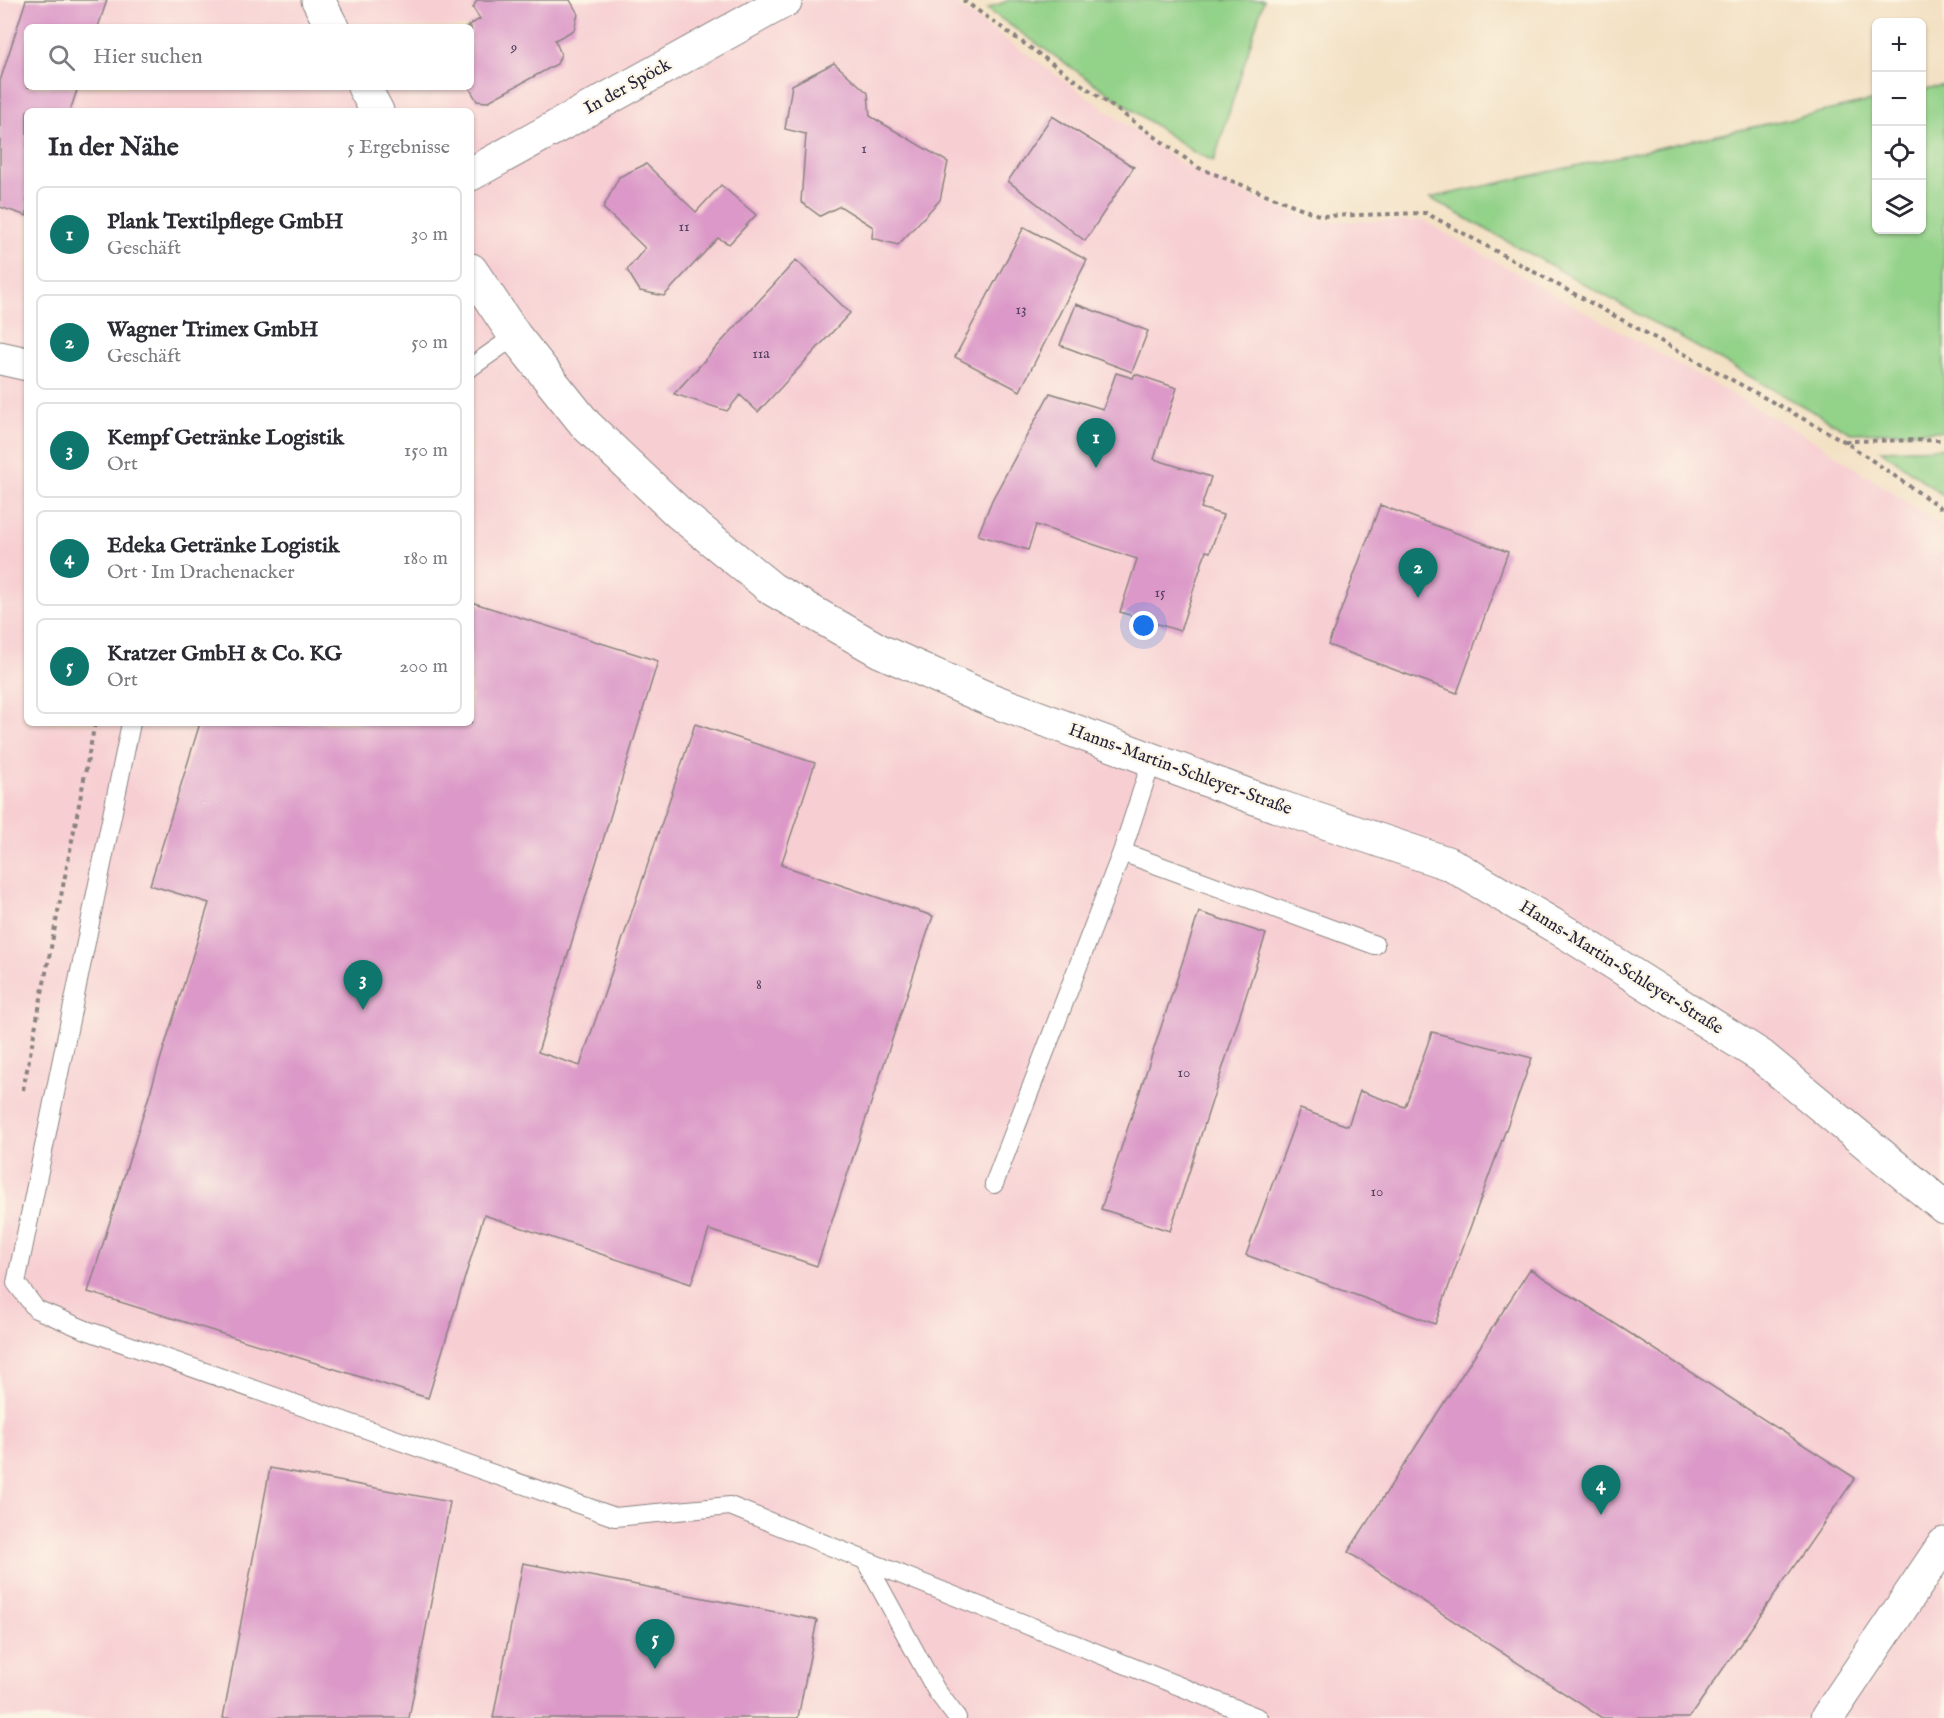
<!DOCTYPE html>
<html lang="de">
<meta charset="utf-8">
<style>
:root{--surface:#fff;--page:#f7f7f7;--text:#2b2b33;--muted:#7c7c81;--line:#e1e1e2;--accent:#0f766e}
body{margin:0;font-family:"IM FELL English",serif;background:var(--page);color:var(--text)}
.controls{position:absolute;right:18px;top:18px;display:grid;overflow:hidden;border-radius:9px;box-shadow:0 2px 4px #0004}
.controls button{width:54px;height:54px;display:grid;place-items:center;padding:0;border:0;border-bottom:2px solid var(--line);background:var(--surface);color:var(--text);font:30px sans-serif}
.you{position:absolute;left:1144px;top:626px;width:21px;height:21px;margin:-15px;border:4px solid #fff;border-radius:50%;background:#1a73e8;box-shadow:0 0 0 9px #1a73e833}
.badge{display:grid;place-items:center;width:39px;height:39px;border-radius:50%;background:var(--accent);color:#fff;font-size:20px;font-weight:700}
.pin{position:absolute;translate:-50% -50px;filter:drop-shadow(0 2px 3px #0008)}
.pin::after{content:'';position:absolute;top:32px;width:21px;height:18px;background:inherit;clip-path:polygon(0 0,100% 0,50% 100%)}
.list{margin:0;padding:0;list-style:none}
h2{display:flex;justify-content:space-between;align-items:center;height:78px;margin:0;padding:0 24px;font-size:26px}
h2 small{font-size:20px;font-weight:400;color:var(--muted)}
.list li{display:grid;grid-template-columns:39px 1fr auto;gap:18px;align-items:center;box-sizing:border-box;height:96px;margin:0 12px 12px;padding:0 12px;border:2px solid var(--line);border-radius:9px}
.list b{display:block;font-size:22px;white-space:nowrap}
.list p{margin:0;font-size:20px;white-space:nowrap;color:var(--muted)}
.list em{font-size:20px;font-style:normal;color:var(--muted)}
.icon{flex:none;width:33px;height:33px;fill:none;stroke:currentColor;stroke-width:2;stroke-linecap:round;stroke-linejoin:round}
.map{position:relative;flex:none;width:1944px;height:1718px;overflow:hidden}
.search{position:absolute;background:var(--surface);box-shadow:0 2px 4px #0004;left:24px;top:24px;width:450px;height:66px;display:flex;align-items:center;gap:15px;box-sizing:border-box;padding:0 21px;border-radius:9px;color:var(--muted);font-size:22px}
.panel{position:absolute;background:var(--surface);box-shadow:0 2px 4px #0004;left:24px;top:108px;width:450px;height:618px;border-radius:9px}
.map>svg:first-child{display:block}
.built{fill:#f7cfd3;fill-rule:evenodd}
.green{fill:#93d289;stroke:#5a7a62;stroke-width:1.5}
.building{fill:#db98c8}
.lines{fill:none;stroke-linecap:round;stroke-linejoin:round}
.lane-casing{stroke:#8a8280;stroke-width:20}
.street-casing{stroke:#8a8280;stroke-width:35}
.path{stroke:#8a8280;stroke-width:4;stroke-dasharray:4.5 4.5;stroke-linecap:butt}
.lane{stroke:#fff;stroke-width:18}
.street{stroke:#fff;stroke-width:33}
.labels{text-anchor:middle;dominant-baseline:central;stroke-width:4.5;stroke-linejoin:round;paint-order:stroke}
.number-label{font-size:15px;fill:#50405e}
.street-label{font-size:18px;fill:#22223b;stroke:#fcf5e5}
</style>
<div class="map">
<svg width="1944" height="1718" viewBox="0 0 1944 1718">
<rect width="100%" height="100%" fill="#fcf5e5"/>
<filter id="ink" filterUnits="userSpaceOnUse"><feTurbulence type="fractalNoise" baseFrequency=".0167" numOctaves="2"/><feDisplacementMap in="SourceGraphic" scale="12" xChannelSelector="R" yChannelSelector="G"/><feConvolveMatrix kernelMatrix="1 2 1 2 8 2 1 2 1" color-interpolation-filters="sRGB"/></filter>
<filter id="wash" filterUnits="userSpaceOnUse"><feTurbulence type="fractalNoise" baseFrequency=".008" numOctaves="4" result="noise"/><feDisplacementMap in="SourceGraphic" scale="24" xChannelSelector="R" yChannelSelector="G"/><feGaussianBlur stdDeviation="1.35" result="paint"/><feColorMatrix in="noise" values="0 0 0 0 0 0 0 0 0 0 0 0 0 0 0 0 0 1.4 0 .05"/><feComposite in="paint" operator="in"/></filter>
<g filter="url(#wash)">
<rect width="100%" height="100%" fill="#f3e1c4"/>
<!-- built -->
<path class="built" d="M 0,0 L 950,0 L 1181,163 L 1248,195 L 1315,221 L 1424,221 L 1820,444 L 1944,527 L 1944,1718 L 0,1718 ZM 27,27 L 471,27 L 471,87 L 27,87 ZM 27,111 L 471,111 L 471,723 L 27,723 Z"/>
<!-- green -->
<path class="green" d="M 1009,0 L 1264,0 L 1214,161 L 1195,153 L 987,9 Z
M 1944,85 L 1944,431 L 1851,433 L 1430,198 L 1876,100 L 1876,230 L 1922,230 L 1922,90 Z
M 1944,448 L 1944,496 L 1881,450 Z"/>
<g id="blocks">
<!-- building -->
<path class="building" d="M 26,0 L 107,0 L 98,27 L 27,27 L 27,87 L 78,87 L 70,111 L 27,111 L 27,216 L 0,207 L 0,81 Z
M 477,0 L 570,0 L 578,14 L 574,30 L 555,40 L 561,54 L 557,64 L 487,102 L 477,101 L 469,87 L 471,27 L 466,27 L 480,19 L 473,8 Z
M 834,63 L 868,93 L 870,116 L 948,162 L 940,200 L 898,245 L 872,238 L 873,227 L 840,206 L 820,216 L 801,202 L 806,134 L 785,129 L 792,85 Z
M 1052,116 L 1134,167 L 1085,241 L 1008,181 Z
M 646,164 L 696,212 L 721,185 L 756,215 L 729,244 L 718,238 L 664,296 L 640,291 L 627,270 L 645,248 L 603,208 L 619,177 Z
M 1024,227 L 1087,260 L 1020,391 L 955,357 Z
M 796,260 L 850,313 L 758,412 L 740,395 L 727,411 L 674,394 Z
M 1076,304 L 1148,331 L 1132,372 L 1060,345 Z
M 1116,373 L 1133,378 L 1135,374 L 1177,388 L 1154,459 L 1211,477 L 1201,508 L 1223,515 L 1210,552 L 1206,551 L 1180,631 L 1120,612 L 1137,559 L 1036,525 L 1028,550 L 978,535 L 992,500 L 1050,393 L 1103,409 Z
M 1380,505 L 1508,552 L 1457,693 L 1328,645 Z
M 471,602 L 658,661 L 538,1052 L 580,1066 L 695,724 L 815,763 L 781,865 L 933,916 L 817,1266 L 709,1230 L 691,1284 L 484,1215 L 428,1398 L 88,1292 L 209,903 L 150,885 L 200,723 L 471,723 Z
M 1199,912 L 1266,934 L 1170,1231 L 1101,1209 Z
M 1432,1032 L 1532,1058 L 1435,1324 L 1246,1255 L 1300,1109 L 1348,1126 L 1360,1091 L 1405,1107 Z
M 1530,1269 L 1855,1478 L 1689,1718 L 1602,1718 L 1348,1552 Z
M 270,1468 L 450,1502 L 409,1718 L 223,1718 Z
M 523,1563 L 817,1620 L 798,1718 L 493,1718 Z"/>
</g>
</g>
<g filter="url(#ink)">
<use href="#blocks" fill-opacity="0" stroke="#8a8280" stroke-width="1.5"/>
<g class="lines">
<!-- lane casing -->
<g class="lane-casing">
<path id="lane" d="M 471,367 L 515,336
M 131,723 L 16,1283 L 36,1309 L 86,1330 L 615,1517 L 730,1506 L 1259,1718
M 1122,852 L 1375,945
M 994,1184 L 1122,852 L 1152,760
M 865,1560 L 936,1690 L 957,1718"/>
</g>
<!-- street casing -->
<g class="street-casing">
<path id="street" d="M 318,0 L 332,27
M 364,87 L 377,111
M 471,174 L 786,0
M 471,270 L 515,336 L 586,425 L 679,513 L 772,589 L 880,651 L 991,700 L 1277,806 L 1450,864 L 1570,935 L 1761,1056 L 1944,1207
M 0,358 L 27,364
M 1827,1718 L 1944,1544"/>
</g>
<!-- path -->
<path class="path" d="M 963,0 L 1199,168 L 1321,216 L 1426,213 L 1844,441 L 1944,510
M 1845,441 L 1944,440
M 23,1090 L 95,723"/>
<!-- lane -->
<use href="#lane" class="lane"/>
<!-- street -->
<use href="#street" class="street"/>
</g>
</g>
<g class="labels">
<!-- number labels -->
<g class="number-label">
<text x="514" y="47">9</text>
<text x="864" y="148">1</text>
<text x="684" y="226">11</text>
<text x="1021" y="309">13</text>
<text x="761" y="353">11a</text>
<text x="1160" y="592">15</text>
<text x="759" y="984">8</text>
<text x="1184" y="1072">10</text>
<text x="1377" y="1191">10</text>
</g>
<!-- street labels -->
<g class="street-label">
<text transform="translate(628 87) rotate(-29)">In der Spöck</text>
<text transform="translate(1180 770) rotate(20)">Hanns-Martin-Schleyer-Straße</text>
<text transform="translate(1621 968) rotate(32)">Hanns-Martin-Schleyer-Straße</text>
</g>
</g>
</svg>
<div class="controls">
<button>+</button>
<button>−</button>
<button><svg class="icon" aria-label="locate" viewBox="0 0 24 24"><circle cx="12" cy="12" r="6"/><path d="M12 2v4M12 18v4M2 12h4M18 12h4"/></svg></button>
<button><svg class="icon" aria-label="layers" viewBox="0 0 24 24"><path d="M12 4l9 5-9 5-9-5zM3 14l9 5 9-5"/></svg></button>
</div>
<div class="you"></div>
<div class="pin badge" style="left:1096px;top:468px">1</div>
<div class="pin badge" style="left:1418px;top:598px">2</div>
<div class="pin badge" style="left:363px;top:1010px">3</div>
<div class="pin badge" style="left:1601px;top:1515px">4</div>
<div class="pin badge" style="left:655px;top:1669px">5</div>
<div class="search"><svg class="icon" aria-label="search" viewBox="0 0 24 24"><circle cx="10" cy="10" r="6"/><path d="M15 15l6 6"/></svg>Hier suchen</div>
<section class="panel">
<h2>In der Nähe<small>5 Ergebnisse</small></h2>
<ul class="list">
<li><span class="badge">1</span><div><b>Plank Textilpflege GmbH</b><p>Geschäft</p></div><em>30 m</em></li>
<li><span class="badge">2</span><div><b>Wagner Trimex GmbH</b><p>Geschäft</p></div><em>50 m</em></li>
<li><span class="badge">3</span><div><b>Kempf Getränke Logistik</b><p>Ort</p></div><em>150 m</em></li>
<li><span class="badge">4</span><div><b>Edeka Getränke Logistik</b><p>Ort · Im Drachenacker</p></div><em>180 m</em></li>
<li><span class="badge">5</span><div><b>Kratzer GmbH &amp; Co. KG</b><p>Ort</p></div><em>200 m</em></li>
</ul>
</section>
</div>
